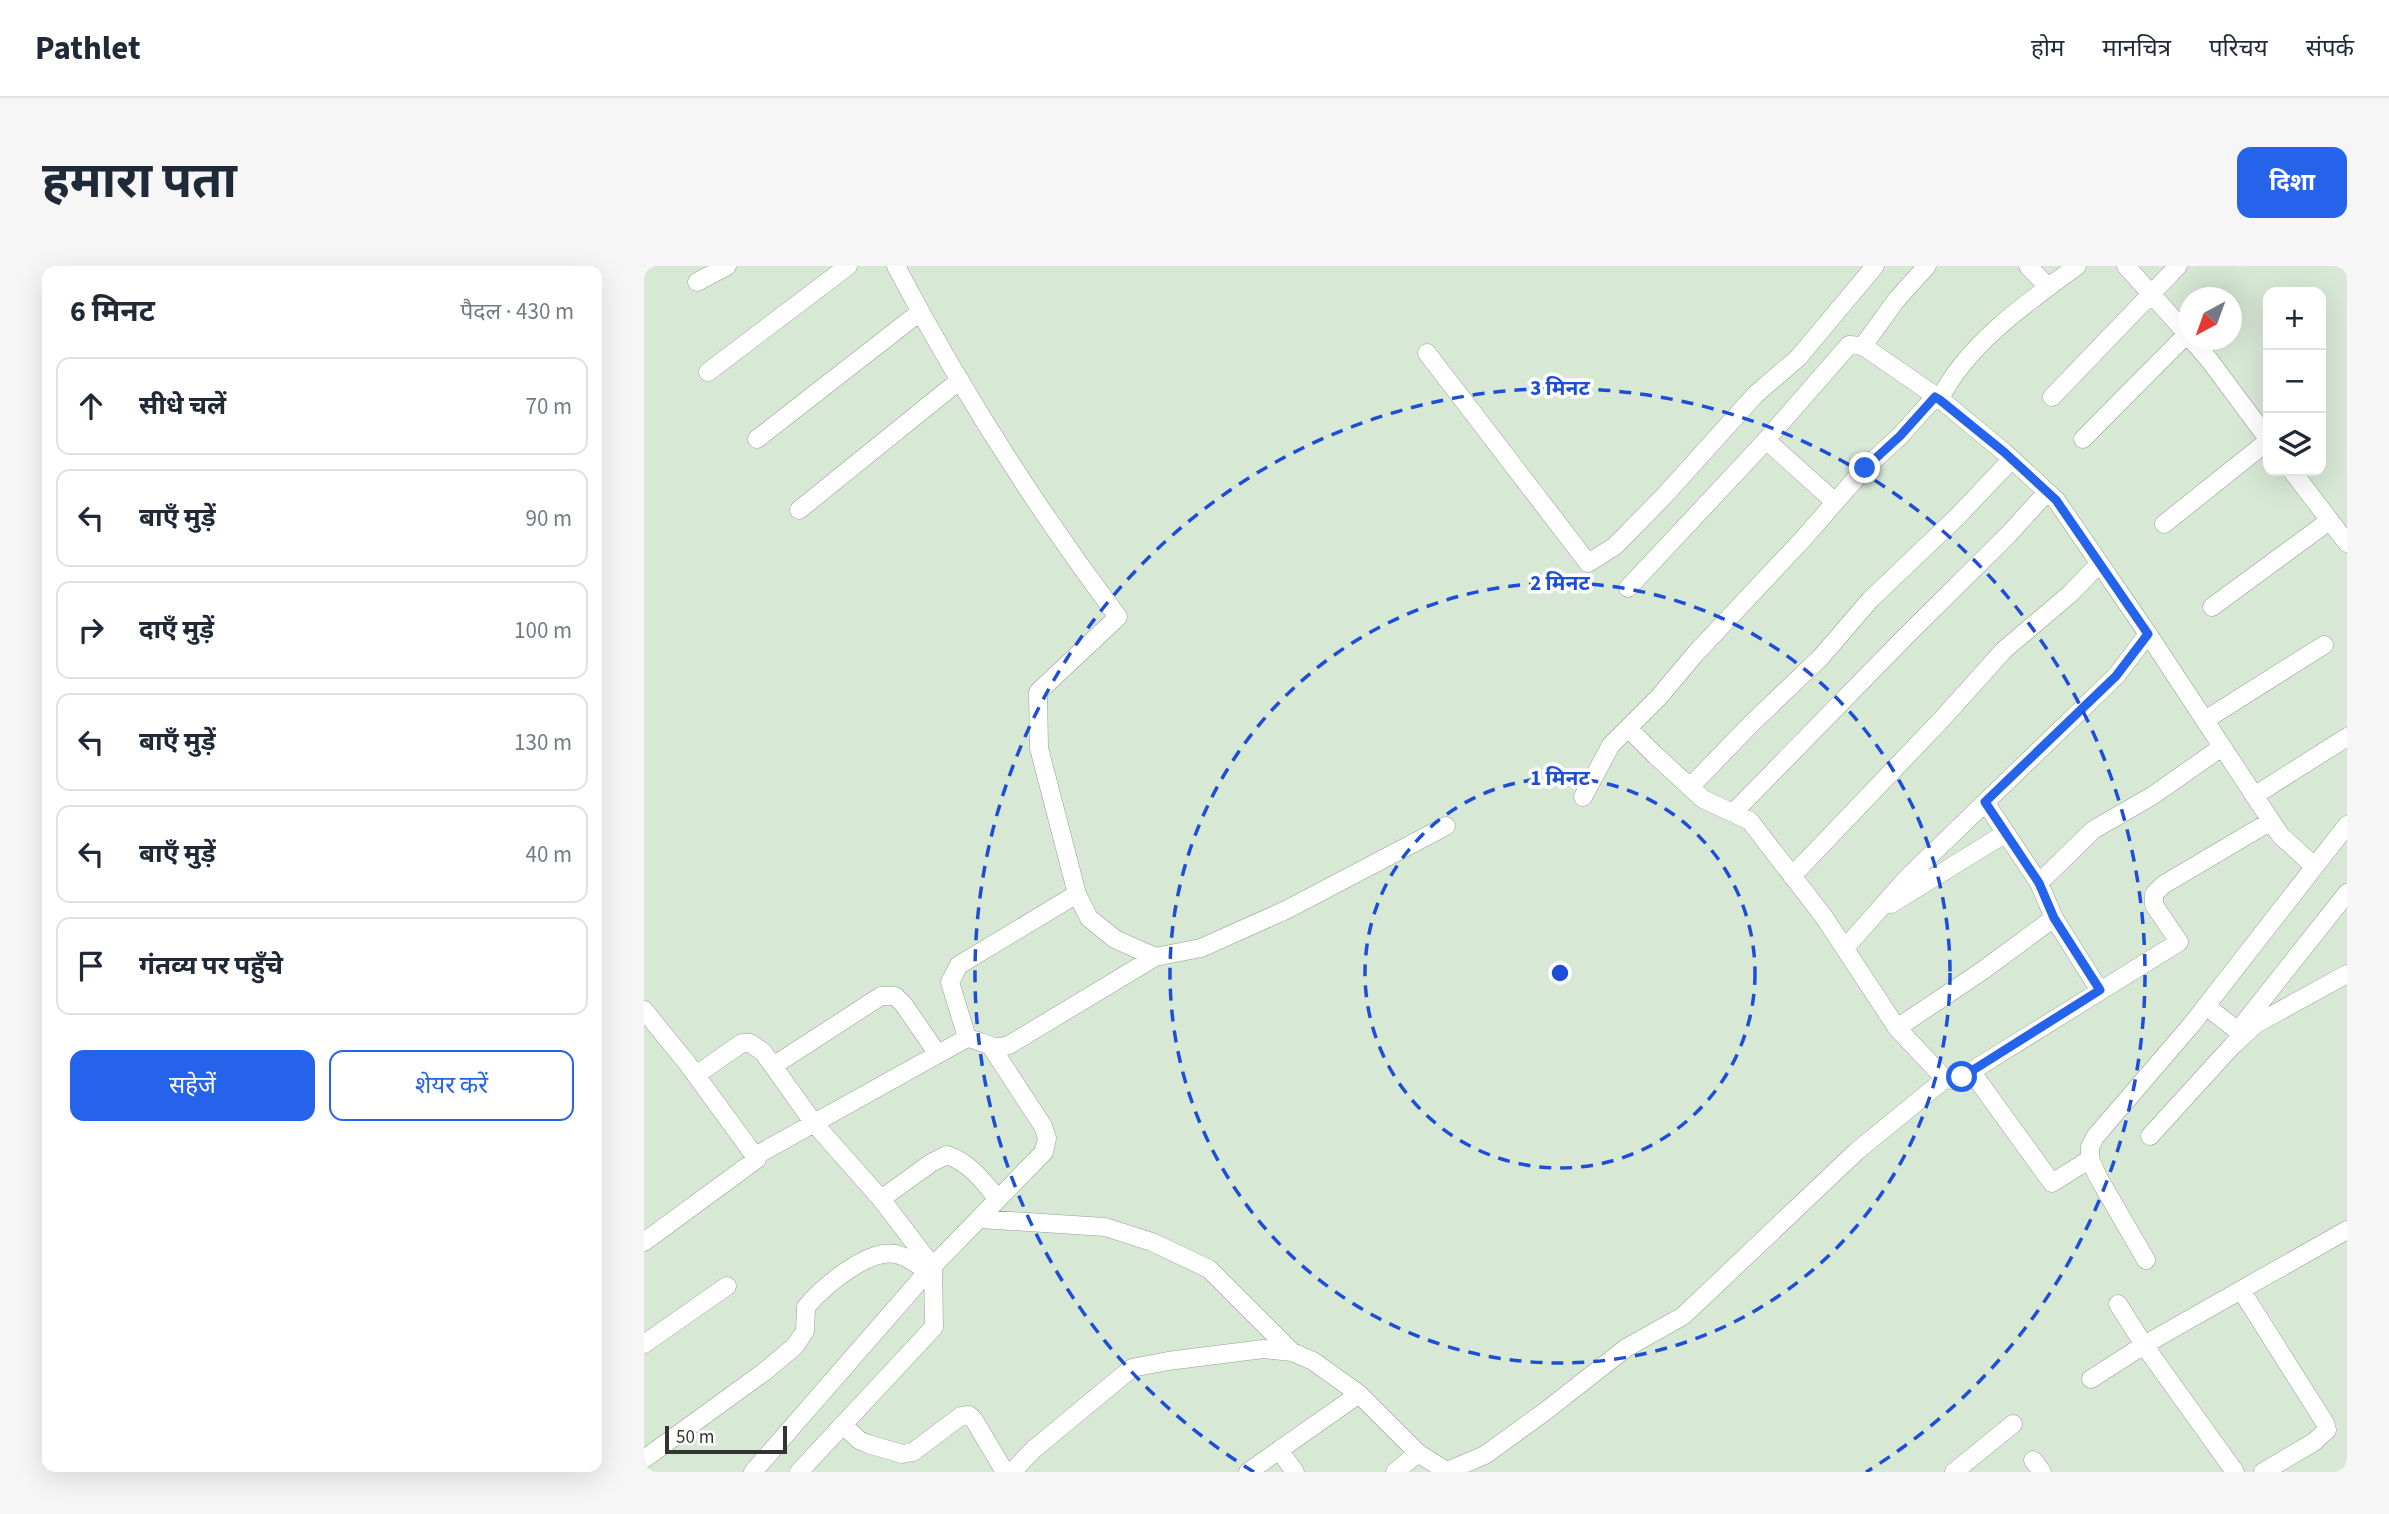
<!DOCTYPE html>
<html lang="hi">
<meta charset="utf-8">
<style>
:root{--surface:#fff;--page:#f6f6f7;--text:#1f2937;--muted:#747a83;--line:#e0e1e3;--accent:#2563eb}
body{margin:0;font-family:"Source Sans 3","Noto Sans Devanagari",sans-serif;background:var(--page);color:var(--text)}
.controls{position:absolute;right:21px;top:21px;display:grid;overflow:hidden;border-radius:14px;box-shadow:0 7px 28px #0002}
.controls button{width:63px;height:63px;display:grid;place-items:center;padding:0;border:0;border-bottom:2px solid var(--line);background:var(--surface);color:var(--text);font:35px sans-serif}
.compass{position:absolute;left:1535px;top:21px;width:63px;height:63px;border-radius:50%;background:var(--surface);box-shadow:0 7px 28px #0002;rotate:221deg}
.scale{position:absolute;left:21px;bottom:18px;width:122px;box-sizing:border-box;padding-left:7px;border:4px solid #313730;border-top:0;font-size:19px;line-height:24px;white-space:nowrap;color:#313730;-webkit-text-stroke:5px #fff;paint-order:stroke}
.stop{position:absolute;width:21px;height:21px;margin:-16px;border:5px solid #2563eb;border-radius:50%;background:#fff}
.stop.end{background:#2563eb;border-color:#fff;box-shadow:0 2px 7px #0008}
.list{margin:0;padding:0;list-style:none}
h2{display:flex;justify-content:space-between;align-items:center;height:91px;margin:0;padding:0 28px;font-size:30px}
h2 small{font-size:23px;font-weight:400;color:var(--muted)}
.list li{display:grid;grid-template-columns:46px 1fr auto;gap:21px;align-items:center;box-sizing:border-box;height:98px;margin:0 14px 14px;padding:0 14px;border:2px solid var(--line);border-radius:14px}
.list b{display:block;font-size:26px;white-space:nowrap}
.list em{font-size:23px;font-style:normal;color:var(--muted)}
.actions{display:flex;gap:14px;padding:21px 28px}
.actions a{flex:1;padding:16px 0;border:2px solid var(--accent);border-radius:14px;text-align:center;font-size:24px;color:var(--accent)}
.actions .main{background:var(--accent);color:#fff}
.icon{flex:none;width:38px;height:38px;fill:none;stroke:currentColor;stroke-width:2;stroke-linecap:round;stroke-linejoin:round}
.map{position:relative;flex:none;width:1703px;height:1206px;overflow:hidden;border-radius:14px}
header{display:flex;align-items:center;gap:42px;box-sizing:border-box;height:98px;padding:0 35px;background:var(--surface);border-bottom:2px solid var(--line)}
header strong{font-size:33px}
nav{display:flex;gap:38px;margin-inline-start:auto;font-size:24px}
.intro{display:flex;align-items:center;justify-content:space-between;box-sizing:border-box;height:168px;padding:0 42px}
h1{margin:0;font-size:49px}
.button{padding:18px 32px;border-radius:14px;background:var(--accent);color:#fff;font-size:24px;font-weight:700}
main{display:flex;gap:42px;padding:0 42px}
aside{flex:1;background:var(--surface);border-radius:14px;box-shadow:0 7px 28px #0002}
.map>svg:first-child{display:block}
.lines{fill:none;stroke-linecap:round;stroke-linejoin:round}
.street-casing{stroke:#93a290;stroke-width:19}
.street{stroke:#fff;stroke-width:18}
.route{stroke:#2563eb;stroke-width:9}
.ring{fill:none;stroke:#1d4ed8;stroke-width:3.5;stroke-dasharray:12 9}
.centre{fill:#1d4ed8;stroke:#fff;stroke-width:3.5}
.ring-label{font-size:21px;text-anchor:middle;font-weight:bold;fill:#1d4ed8;stroke:#fff;stroke-width:7;stroke-linejoin:round;paint-order:stroke}
</style>
<header>
<strong>Pathlet</strong>
<nav><a>होम</a><a>मानचित्र</a><a>परिचय</a><a>संपर्क</a></nav>
</header>
<div class="intro"><h1>हमारा पता</h1><a class="button">दिशा</a></div>
<main>
<aside>
<h2>6 मिनट<small>पैदल · 430 m</small></h2>
<ul class="list">
<li><svg class="icon" aria-label="ahead" viewBox="0 0 24 24"><path d="M12 20V5M6 11l6-6 6 6"/></svg><div><b>सीधे चलें</b></div><em>70 m</em></li>
<li><svg class="icon" aria-label="left" viewBox="0 0 24 24"><path d="M17 20v-9H6M10 6l-5 5 5 5"/></svg><div><b>बाएँ मुड़ें</b></div><em>90 m</em></li>
<li><svg class="icon" aria-label="right" viewBox="0 0 24 24"><path d="M7 20v-9h11M14 6l5 5-5 5"/></svg><div><b>दाएँ मुड़ें</b></div><em>100 m</em></li>
<li><svg class="icon" aria-label="left" viewBox="0 0 24 24"><path d="M17 20v-9H6M10 6l-5 5 5 5"/></svg><div><b>बाएँ मुड़ें</b></div><em>130 m</em></li>
<li><svg class="icon" aria-label="left" viewBox="0 0 24 24"><path d="M17 20v-9H6M10 6l-5 5 5 5"/></svg><div><b>बाएँ मुड़ें</b></div><em>40 m</em></li>
<li><svg class="icon" aria-label="arrive" viewBox="0 0 24 24"><path d="M6 21V4h12l-3 4 3 4H6"/></svg><div><b>गंतव्य पर पहुँचे</b></div></li>
</ul>
<div class="actions"><a class="main">सहेजें</a><a>शेयर करें</a></div>
</aside>
<div class="map">
<svg width="1703" height="1206" viewBox="0 0 1703 1206">
<rect width="100%" height="100%" fill="#d7e8d5"/>
<g class="lines">
<!-- street casing -->
<g class="street-casing">
<path id="street" d="M 252,0 C 316,123 391,240 474,351 L 394,426 L 395,482 L 433,628 L 445,652 L 471,673 L 511,691 L 557,682 L 642,644 L 802,560
M 1384,0 L 1404,21
M 1482,0 L 1546,71
M 53,16 L 83,0
M 1548,74 L 1566,95 L 1624,173
M 1219,80 L 1253,33 L 1283,0
M 783,87 L 944,297 L 971,280 L 1021,229 L 1112,128 L 1154,92 L 1231,0
M 64,106 L 204,0
M 1408,131 L 1534,0
M 1296,133 C 1322,79 1385,35 1433,0
M 113,173 L 276,46
M 1439,173 L 1546,65
M 1122,174 L 1191,236
M 1648,205 L 1703,277
M 155,244 L 316,114
M 1520,258 L 1624,175
M 984,322 L 1116,181 L 1205,79 L 1219,80 L 1296,133 L 1360,186 L 1412,234 L 1504,368 L 1637,570 L 1670,600
M 1568,341 L 1685,255
M 1561,454 L 1680,379
M 984,462 L 1011,489 L 1059,533 L 1106,555 L 1180,651 L 1253,762 L 1301,813 L 1309,814 L 1318,811 L 1535,676 L 1510,639 L 1510,628 L 1519,619 L 1627,555
M 1046,521 L 1108,457 L 1177,391 L 1226,334 L 1313,251 L 1368,193
M 1610,530 L 1703,471
M 939,531 L 967,479 L 1014,432 L 1052,387 L 1159,273 L 1221,202 L 1256,170 L 1291,131
M 1341,536 L 1395,617 L 1410,652 L 1456,725
M 1089,547 L 1263,369 L 1364,269 L 1403,226
M 1148,610 L 1298,453 L 1360,384 L 1426,328 L 1455,298
M 1395,617 L 1449,564 L 1508,530 L 1578,481
M 1247,638 L 1362,567
M 1201,682 L 1264,611 L 1472,410 L 1504,368
M 1562,740 L 1599,769
M 0,744 L 43,797 L 113,893 L 0,976
M 1253,762 L 1338,705 L 1410,652
M 1596,762 L 1703,627
M 323,772 L 306,716 L 315,699 L 433,628
M 129,800 L 237,730 L 251,730 L 260,739 L 293,787
M 1327,805 L 1408,917 L 1446,893
M 52,809 L 98,777 L 106,777 L 119,786 L 169,856 L 237,933 L 289,1001 L 290,1061 L 155,1206
M 1506,870 L 1588,780 L 1612,758 L 1703,708
M 111,890 L 323,772 C 340,775 348,785 365,779 L 511,691
M 237,933 L 287,897 L 303,889 C 326,897 338,914 353,932
M 335,953 L 461,961 L 508,976 L 565,1003 L 648,1086
M 1502,994 L 1454,911 L 1446,893 L 1446,881 L 1451,871 L 1548,758 L 1703,559
M 0,1078 L 83,1020
M 1447,1113 L 1500,1079 L 1474,1038
M 199,1159 L 215,1174 L 224,1178 L 258,1188 L 269,1186 L 317,1150 L 325,1149 L 330,1154 L 361,1206
M 635,1184 L 651,1206
M 0,1193 L 120,1106 L 151,1080 L 161,1065 L 162,1041 C 179,1021 227,979 255,989 C 265,992 275,1000 284,1005
M 1389,1194 L 1398,1206
M 803,1205 L 841,1189 L 903,1144 L 982,1082 L 1039,1050 L 1213,885 L 1301,813
M 109,1206 L 284,1005 L 400,886 L 403,872 L 399,860 L 348,782
M 368,1206 L 390,1183 L 488,1102 L 524,1095 L 619,1083 L 648,1086 L 669,1095 L 715,1128 L 774,1187 L 804,1206
M 604,1206 L 715,1128
M 751,1206 L 774,1187
M 1310,1206 L 1369,1158
M 1591,1206 L 1500,1079 L 1597,1024
M 1619,1206 L 1670,1176 L 1683,1164 L 1681,1157 L 1597,1024 L 1703,964"/>
</g>
<!-- street -->
<use href="#street" class="street"/>
</g>
<g class="lines">
<!-- route -->
<path class="route" d="M 1221,202 L 1256,170 L 1291,131 L 1296,134 L 1360,186 L 1412,234 L 1504,368 L 1472,410 L 1341,536 L 1395,617 L 1410,652 L 1456,724 L 1318,811"/>
</g>
<!-- distance rings -->
<g class="ring">
<circle cx="916" cy="707" r="195"/>
<circle cx="916" cy="707" r="390"/>
<path d="M610 1206A585 585 0 1 1 1222 1206"/>
</g>
<circle cx="916" cy="707" r="10" class="centre"/>
<g class="ring-label">
<text x="916" y="129">3 मिनट</text>
<text x="916" y="324">2 मिनट</text>
<text x="916" y="519">1 मिनट</text>
</g>
</svg>
<div class="controls">
<button>+</button>
<button>−</button>
<button><svg class="icon" aria-label="layers" viewBox="0 0 24 24"><path d="M12 4l9 5-9 5-9-5zM3 14l9 5 9-5"/></svg></button>
</div>
<svg class="compass" viewBox="-18 -18 36 36"><path d="M0-13l5 13h-10z" fill="#e53935"/><path d="M0 13l5-13h-10z" fill="#747a83"/></svg>
<div class="scale">50 m</div>
<div class="stop" style="left:1318px;top:811px"></div>
<div class="stop end" style="left:1221px;top:202px"></div>
</div>
</main>
